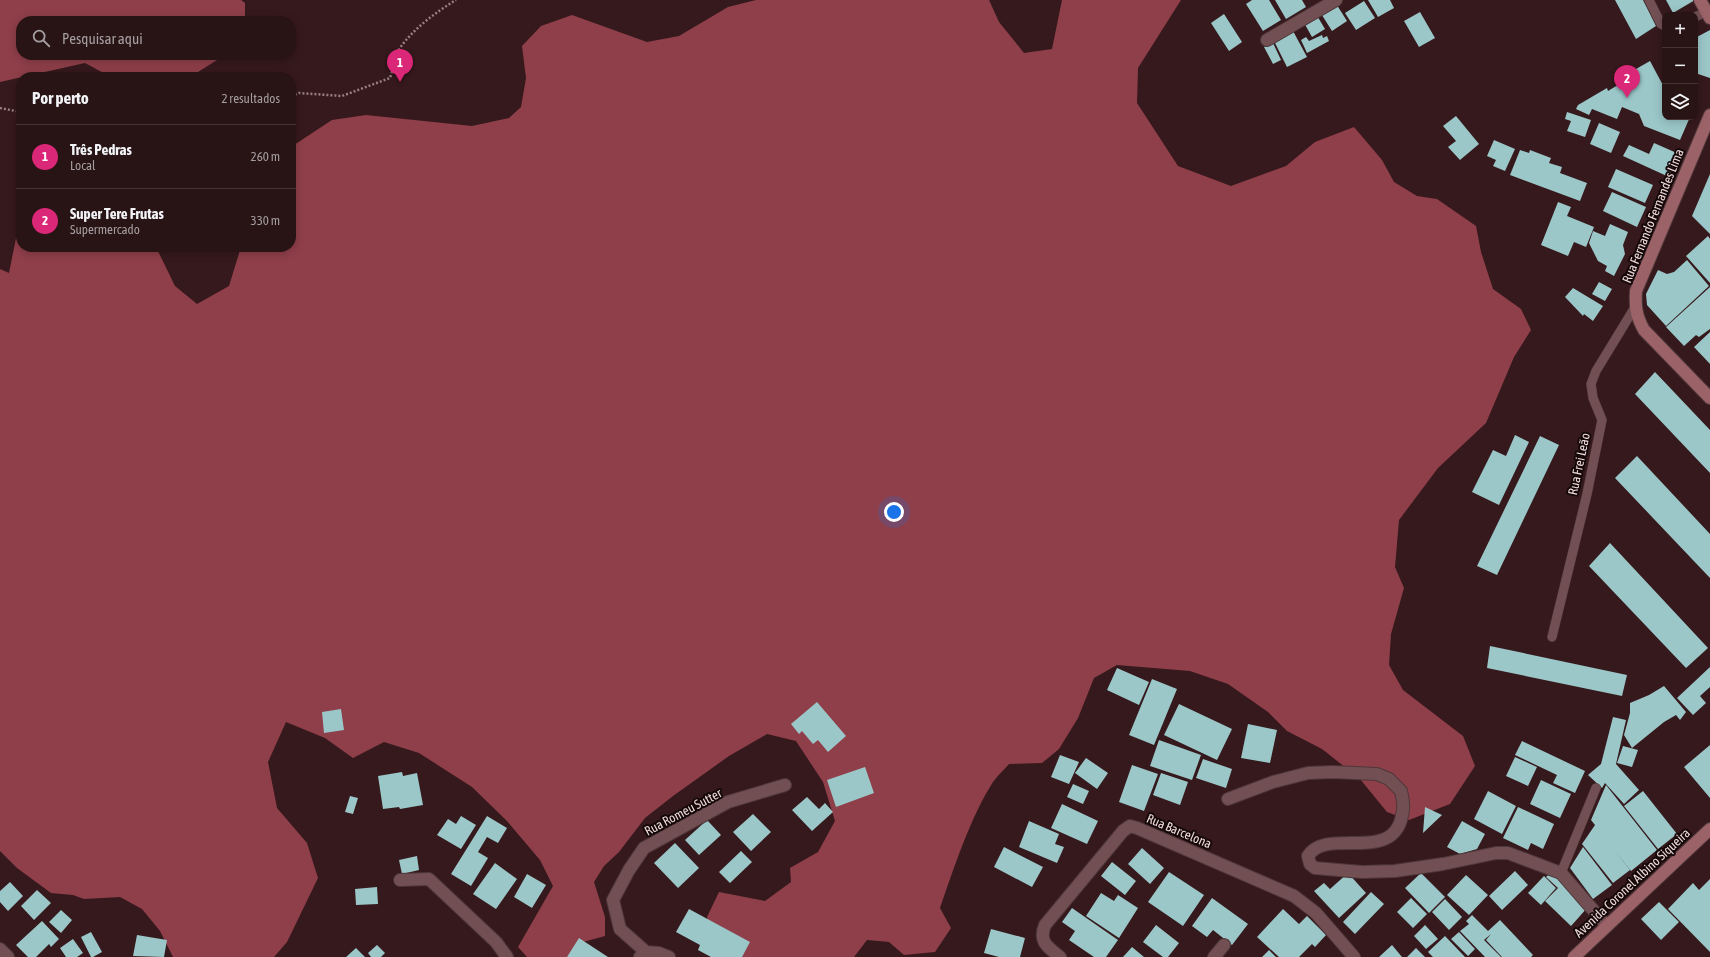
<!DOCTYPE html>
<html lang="pt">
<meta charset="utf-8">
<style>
:root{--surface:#281315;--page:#301c1e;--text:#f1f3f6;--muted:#a59ea0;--line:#443234;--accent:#db2777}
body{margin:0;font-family:"Asap Condensed",sans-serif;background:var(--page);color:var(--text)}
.controls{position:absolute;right:12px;top:12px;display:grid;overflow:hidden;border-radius:8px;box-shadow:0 2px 10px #0003}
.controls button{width:36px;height:36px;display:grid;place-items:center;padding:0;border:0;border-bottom:1px solid var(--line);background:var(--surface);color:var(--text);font:20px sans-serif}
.you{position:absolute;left:894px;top:512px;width:14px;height:14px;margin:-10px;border:3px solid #fff;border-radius:50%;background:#1a73e8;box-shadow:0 0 0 6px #1a73e833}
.badge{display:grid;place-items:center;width:26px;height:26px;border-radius:50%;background:var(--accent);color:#fff;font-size:13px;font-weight:700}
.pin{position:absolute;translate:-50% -33px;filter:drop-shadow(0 1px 2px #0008)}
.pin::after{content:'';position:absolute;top:21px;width:14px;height:12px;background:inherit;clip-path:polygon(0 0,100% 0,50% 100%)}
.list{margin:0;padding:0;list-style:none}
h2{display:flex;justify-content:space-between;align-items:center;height:52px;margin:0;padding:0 16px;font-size:17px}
h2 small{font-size:13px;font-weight:400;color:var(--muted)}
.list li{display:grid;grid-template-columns:26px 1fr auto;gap:12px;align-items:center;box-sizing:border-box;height:64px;padding:0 16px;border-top:1px solid var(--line)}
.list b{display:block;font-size:15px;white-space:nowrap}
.list p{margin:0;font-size:13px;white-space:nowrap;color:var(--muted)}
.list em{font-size:13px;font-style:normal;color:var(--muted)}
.icon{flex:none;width:22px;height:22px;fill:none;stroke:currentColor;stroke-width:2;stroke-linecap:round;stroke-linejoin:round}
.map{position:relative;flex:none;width:1710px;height:957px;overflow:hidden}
.search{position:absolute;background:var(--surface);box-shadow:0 2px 10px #0003;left:16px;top:16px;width:280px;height:44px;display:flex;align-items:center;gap:10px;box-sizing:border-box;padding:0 14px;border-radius:16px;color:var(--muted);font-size:15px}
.panel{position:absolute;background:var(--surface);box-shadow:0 2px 10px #0003;left:16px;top:72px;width:280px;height:180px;border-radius:16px}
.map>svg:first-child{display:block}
.forest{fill:#8f3f4a}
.building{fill:#9bc7c9}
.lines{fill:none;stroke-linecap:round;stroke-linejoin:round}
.lane-casing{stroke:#4f373a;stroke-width:10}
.street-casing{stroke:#4f373a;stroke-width:14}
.secondary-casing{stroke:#4f373a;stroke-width:14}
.path{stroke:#987f81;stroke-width:2.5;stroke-dasharray:2 2;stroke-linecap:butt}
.lane{stroke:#724f52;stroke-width:9}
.street{stroke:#724f52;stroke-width:12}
.secondary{stroke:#9b6268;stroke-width:12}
.labels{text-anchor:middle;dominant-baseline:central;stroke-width:4;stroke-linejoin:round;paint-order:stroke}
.street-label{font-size:13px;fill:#f0dbdc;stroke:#150809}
</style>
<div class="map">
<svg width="1710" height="957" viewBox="0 0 1710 957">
<rect width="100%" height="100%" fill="#36191c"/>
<!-- forest -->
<path class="forest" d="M 0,0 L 241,0 L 245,3 L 245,21 L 21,21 L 21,55 L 225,55 L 190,77 L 111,77 L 85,63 L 0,82 Z
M 756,0 L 989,0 L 999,22 L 1024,53 L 1052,49 L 1062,0 L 1181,0 L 1138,68 L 1137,103 L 1178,166 L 1231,186 L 1286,166 L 1315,142 L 1354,127 L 1382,160 L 1394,182 L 1417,196 L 1437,199 L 1476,226 L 1481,252 L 1493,289 L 1521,309 L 1531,330 L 1514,357 L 1486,423 L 1438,468 L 1399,520 L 1395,567 L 1404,588 L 1391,634 L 1389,665 L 1403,690 L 1463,736 L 1475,766 L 1450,804 L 1409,820 L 1387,812 L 1360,779 L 1322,749 L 1287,731 L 1268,712 L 1228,684 L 1190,671 L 1117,665 L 1094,678 L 1078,718 L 1059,749 L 1042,763 L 1009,764 C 1004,770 997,776 993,782 C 970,818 954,868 940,908 L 951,928 L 935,952 L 904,955 L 889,942 L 867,940 L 854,957 L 713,957 L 713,943 L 707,917 L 719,892 L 765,901 L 791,882 L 790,868 L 818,852 L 835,821 L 823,782 L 796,741 L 767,734 L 729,756 L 673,796 L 645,818 L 619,852 L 604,866 L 594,882 L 605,917 L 605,936 L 583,942 L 567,957 L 527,957 L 518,947 L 553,886 L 540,860 L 507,821 L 472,787 L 419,753 L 384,742 L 353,758 L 325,738 L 286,722 L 268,762 L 277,808 L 307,843 L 318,878 L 287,942 L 274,957 L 173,957 L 160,931 L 142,909 L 120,897 L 84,899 L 73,895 L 51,893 L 17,868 L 0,851 L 0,269 L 9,273 L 18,228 L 21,224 L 21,247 L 156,247 L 175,286 L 197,304 L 229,286 L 241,247 L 291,247 L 291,151 L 294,145 L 332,120 L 366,115 L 472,126 L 509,118 L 521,107 L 526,78 L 522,46 L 541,26 L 572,15 L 647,42 L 679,36 L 728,7 Z"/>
<!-- building -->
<path class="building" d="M 1252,0 L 1269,0 L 1281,20 L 1263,31 L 1246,4 Z
M 1275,0 L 1302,0 L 1306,7 L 1286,19 Z
M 1368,0 L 1390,0 L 1394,8 L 1378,17 Z
M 1615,0 L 1643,0 L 1656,26 L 1636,39 Z
M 1666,0 L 1695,0 L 1673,13 Z
M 1364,1 L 1375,18 L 1356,30 L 1345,13 Z
M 1335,2 L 1347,21 L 1332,31 L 1320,12 Z
M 1420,12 L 1435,38 L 1419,47 L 1404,21 Z
M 1224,14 L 1242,42 L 1229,51 L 1211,23 Z
M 1316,14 L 1325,29 L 1312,37 L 1303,21 Z
M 1710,30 L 1710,78 L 1695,73 L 1695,38 Z
M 1293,31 L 1307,57 L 1287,67 L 1274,41 Z
M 1322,35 L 1323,38 L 1327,36 L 1329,41 L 1307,53 L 1301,40 L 1306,37 L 1309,41 Z
M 1273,43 L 1281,60 L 1273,64 L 1264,47 Z
M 1650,61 L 1665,89 L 1665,117 L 1690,117 L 1680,140 L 1644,126 L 1639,114 L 1622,107 L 1617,119 L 1592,109 L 1589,115 L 1576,109 L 1578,105 L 1607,88 L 1608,91 L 1626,80 L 1629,73 Z
M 1567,112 L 1591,120 L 1585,137 L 1567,131 L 1571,121 L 1565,119 Z
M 1456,116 L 1479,144 L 1460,160 L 1448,147 L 1456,141 L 1443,126 Z
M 1599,123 L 1620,132 L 1611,153 L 1590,144 Z
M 1494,140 L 1515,149 L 1505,171 L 1493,166 L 1496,160 L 1487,156 Z
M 1654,143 L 1679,154 L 1669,177 L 1623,156 L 1629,145 L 1649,154 Z
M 1520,150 L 1529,153 L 1530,150 L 1551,158 L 1549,163 L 1562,167 L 1560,173 L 1587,183 L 1580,201 L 1510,175 Z
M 1616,169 L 1653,185 L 1645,203 L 1608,187 Z
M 1710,174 L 1710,234 L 1692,216 Z
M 1612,192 L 1646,207 L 1637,227 L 1603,211 Z
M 1558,202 L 1571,207 L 1567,216 L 1594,227 L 1586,247 L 1574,242 L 1568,256 L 1541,245 Z
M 1610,224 L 1628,232 L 1623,245 L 1625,254 L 1614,276 L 1605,271 L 1607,266 L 1598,261 L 1589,243 L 1593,231 L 1605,236 Z
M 1708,236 L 1710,239 L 1710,283 L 1686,256 Z
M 1687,260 L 1709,286 L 1666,326 L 1647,305 L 1646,294 L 1658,270 L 1667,274 L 1674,272 Z
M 1599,282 L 1612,289 L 1605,301 L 1592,294 Z
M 1710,287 L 1710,329 L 1699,337 L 1696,335 L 1684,346 L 1666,327 Z
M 1573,288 L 1603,306 L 1593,321 L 1584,314 L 1583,316 L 1565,297 Z
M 1710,332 L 1710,364 L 1694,347 Z
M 1655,372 L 1710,430 L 1710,473 L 1635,394 Z
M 1515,435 L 1529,442 L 1499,505 L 1472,492 L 1493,450 L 1506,456 Z
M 1540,436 L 1559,445 L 1497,575 L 1477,566 Z
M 1637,456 L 1710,534 L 1710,578 L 1615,478 Z
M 1610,543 L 1708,648 L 1686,668 L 1589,566 Z
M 1490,646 L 1627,675 L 1622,696 L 1487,668 Z
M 1710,667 L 1710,687 L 1700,696 L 1706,703 L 1693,715 L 1677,698 Z
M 1117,668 L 1149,682 L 1139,705 L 1107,690 Z
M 1152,679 L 1177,689 L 1154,745 L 1129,735 Z
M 1664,686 L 1686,712 L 1680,720 L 1676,715 L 1664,722 L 1632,748 L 1624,735 L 1630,713 L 1630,703 L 1649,695 Z
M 817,702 L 846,736 L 828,752 L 818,740 L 813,744 L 802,731 L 799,734 L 791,724 Z
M 1179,704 L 1232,729 L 1217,760 L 1164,735 Z
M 341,709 L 344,730 L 324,733 L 322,712 Z
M 1613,717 L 1626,720 L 1616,764 L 1639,790 L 1624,804 L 1605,783 L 1602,788 L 1588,775 L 1601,764 Z
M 1248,724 L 1277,730 L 1270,763 L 1241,758 Z
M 1159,740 L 1201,755 L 1192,780 L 1150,766 Z
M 1522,741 L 1585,771 L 1575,793 L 1553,783 L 1557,775 L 1515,755 Z
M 1710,745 L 1710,798 L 1684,767 Z
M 1623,746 L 1638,750 L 1632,767 L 1617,763 Z
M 1060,755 L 1079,762 L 1069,784 L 1051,777 Z
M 1515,757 L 1537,767 L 1528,786 L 1506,776 Z
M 1086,758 L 1108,773 L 1097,789 L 1075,773 Z
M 1203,759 L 1232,769 L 1226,788 L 1196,778 Z
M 1132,765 L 1158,774 L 1144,811 L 1119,802 Z
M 865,767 L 874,793 L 836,807 L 827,780 Z
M 402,772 L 403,776 L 417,773 L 423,805 L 400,809 L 399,807 L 383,809 L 378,776 Z
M 1161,773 L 1188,782 L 1180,805 L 1153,795 Z
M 1541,780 L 1571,794 L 1560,818 L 1530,804 Z
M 1073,784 L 1089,791 L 1083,804 L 1067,797 Z
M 1606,785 L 1657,850 L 1631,871 L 1612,847 L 1630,870 L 1613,883 L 1582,844 L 1595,825 L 1591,820 Z
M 1488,791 L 1516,806 L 1502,834 L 1474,819 Z
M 1643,791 L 1677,834 L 1658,849 L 1624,806 Z
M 350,796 L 358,798 L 353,814 L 345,812 Z
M 807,797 L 819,809 L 825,803 L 833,812 L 812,831 L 792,810 Z
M 1062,804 L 1098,821 L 1087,844 L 1051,828 Z
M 1425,807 L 1442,815 L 1423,833 Z
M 1518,807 L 1554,824 L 1543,849 L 1531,843 L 1528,850 L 1503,838 Z
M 753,814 L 771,832 L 751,851 L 733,832 Z
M 461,816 L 476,825 L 461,849 L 437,835 L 448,819 L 456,824 Z
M 487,816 L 507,828 L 498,843 L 487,837 L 478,852 L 488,858 L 471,886 L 451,874 Z
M 707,820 L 721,835 L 699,855 L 685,840 Z
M 1029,821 L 1059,834 L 1055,844 L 1064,847 L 1057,863 L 1019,847 Z
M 1462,821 L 1485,834 L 1477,849 L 1460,854 L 1447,847 Z
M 675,843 L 699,868 L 678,888 L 654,863 Z
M 1004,847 L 1043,867 L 1032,887 L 994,867 Z
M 1583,847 L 1612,885 L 1593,899 L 1570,868 Z
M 1142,848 L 1164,868 L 1150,884 L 1128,864 Z
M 741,851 L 752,862 L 730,883 L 719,872 Z
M 417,856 L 419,870 L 402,874 L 399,860 Z
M 1112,862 L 1136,881 L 1125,895 L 1101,876 Z
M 495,863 L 517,879 L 496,909 L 473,894 Z
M 1515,871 L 1528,885 L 1502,910 L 1489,896 Z
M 1169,872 L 1204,895 L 1183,926 L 1148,902 Z
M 1551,872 L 1588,907 L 1571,926 L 1545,901 L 1558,888 L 1546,877 Z
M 1348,873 L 1366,893 L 1339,918 L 1314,891 L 1324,883 L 1330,889 Z
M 1421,873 L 1445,897 L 1429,913 L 1405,888 Z
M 527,874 L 546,885 L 532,908 L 514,897 Z
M 1466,875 L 1488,895 L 1469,915 L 1447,895 Z
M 1544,876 L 1556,888 L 1541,905 L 1528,893 Z
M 1710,879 L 1710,952 L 1668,909 L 1693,883 L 1699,890 Z
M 10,882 L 23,896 L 8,911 L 0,902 L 0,891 Z
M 377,887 L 378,904 L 356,905 L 355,889 Z
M 37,890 L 51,903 L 34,920 L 21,906 Z
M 1371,892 L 1384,904 L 1355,934 L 1343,922 Z
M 1101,893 L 1114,901 L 1118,895 L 1138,908 L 1119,938 L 1086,916 Z
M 1212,898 L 1248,924 L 1232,945 L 1213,930 L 1207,937 L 1192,926 Z
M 1411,898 L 1427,914 L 1413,928 L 1397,912 Z
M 1445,899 L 1462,917 L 1449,930 L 1432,912 Z
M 1659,902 L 1679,922 L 1661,940 L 1641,919 Z
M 1072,908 L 1118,940 L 1106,957 L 1094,957 L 1069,940 L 1075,931 L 1062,922 Z
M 689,909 L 750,942 L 742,957 L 711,957 L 698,950 L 700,945 L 676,932 Z
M 1283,909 L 1299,924 L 1307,916 L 1326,935 L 1315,947 L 1312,944 L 1299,957 L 1279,957 L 1257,937 Z
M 61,910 L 72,920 L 61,933 L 49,922 Z
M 1472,915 L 1488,931 L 1500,920 L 1533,955 L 1531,957 L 1502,957 L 1486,940 L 1491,934 L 1484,940 L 1501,957 L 1485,957 L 1460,931 L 1469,924 L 1466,921 Z
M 42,921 L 59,939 L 51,947 L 49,944 L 36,957 L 28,957 L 16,945 Z
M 1156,925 L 1179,943 L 1168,957 L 1163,957 L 1143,942 Z
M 1425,925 L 1438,939 L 1426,949 L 1414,936 Z
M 991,929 L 1025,938 L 1020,957 L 999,957 L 984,953 Z
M 91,932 L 102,952 L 93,957 L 91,957 L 81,937 Z
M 1459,932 L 1475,949 L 1468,956 L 1451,939 Z
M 137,935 L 167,940 L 164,957 L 133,956 Z
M 1445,936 L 1465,957 L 1433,957 L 1428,952 Z
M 579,938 L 608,957 L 567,957 Z
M 73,939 L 83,953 L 77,957 L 66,957 L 60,948 Z
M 377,945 L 385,953 L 381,957 L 371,957 L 368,953 Z
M 1392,945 L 1402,957 L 1379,957 Z
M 1132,947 L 1144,957 L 1123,957 Z
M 356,948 L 365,957 L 346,957 Z
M 1416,948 L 1425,957 L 1407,957 Z
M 1269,950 L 1276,957 L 1262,957 Z"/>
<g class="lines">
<!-- lane casing -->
<g class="lane-casing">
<path id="lane" d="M 1649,0 L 1661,24 L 1665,26
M 1695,17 L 1706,12
M 1552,637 L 1587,494 L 1602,420 L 1593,398 L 1591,384 L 1596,371 L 1635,307
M 1561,873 L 1596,788"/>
</g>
<!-- street casing -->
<g class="street-casing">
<path id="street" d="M 1267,40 L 1336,0
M 1228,799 L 1273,782 L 1308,773 L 1333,772 L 1377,774 L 1389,779 L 1401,791 C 1402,796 1404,803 1403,809 C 1398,868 1327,825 1308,856 L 1310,864 L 1315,868 L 1362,872 L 1395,871 L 1443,864 L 1496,853 L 1508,853 L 1561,873 L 1607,926
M 400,880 L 429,879 L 496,942 L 507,957
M 0,949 L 8,957
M 646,952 L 620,929 L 613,900 L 629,870 L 644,848 L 728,802 L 785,785
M 640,957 L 646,952 L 659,953 L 669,957
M 1060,957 C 1048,947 1038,942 1045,925 L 1123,831 L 1130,826 L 1137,828 L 1294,896 L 1316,913 L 1354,957
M 1214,957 L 1224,945"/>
</g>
<!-- secondary casing -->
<g class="secondary-casing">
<path id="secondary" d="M 1700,0 L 1710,18
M 1710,115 L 1636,291 C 1635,306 1636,316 1644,330 L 1710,398
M 1574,957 L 1710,829"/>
</g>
<!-- path -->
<path class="path" d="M 291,96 L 299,93 L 342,96 L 390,78 C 393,69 395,56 400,48 C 413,29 436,12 456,0
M 0,108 L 21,112"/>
<!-- lane -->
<use href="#lane" class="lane"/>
<!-- street -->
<use href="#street" class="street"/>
<!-- secondary -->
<use href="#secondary" class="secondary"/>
</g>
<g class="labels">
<!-- street labels -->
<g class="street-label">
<text transform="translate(1653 216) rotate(-68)">Rua Fernando Fernandes Lima</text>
<text transform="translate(1579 464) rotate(-78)">Rua Frei Leão</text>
<text transform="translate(683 812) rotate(-28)">Rua Romeu Sutter</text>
<text transform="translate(1179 831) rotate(23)">Rua Barcelona</text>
<text transform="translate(1632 883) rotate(-43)">Avenida Coronel Albino Siqueira</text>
</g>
</g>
</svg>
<div class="controls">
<button>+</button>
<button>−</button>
<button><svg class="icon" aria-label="layers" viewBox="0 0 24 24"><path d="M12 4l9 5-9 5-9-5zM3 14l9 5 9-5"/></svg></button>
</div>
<div class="you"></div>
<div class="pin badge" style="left:400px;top:82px">1</div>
<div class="pin badge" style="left:1627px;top:98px">2</div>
<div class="search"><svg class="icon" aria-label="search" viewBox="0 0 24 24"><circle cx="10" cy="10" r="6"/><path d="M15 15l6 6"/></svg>Pesquisar aqui</div>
<section class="panel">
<h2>Por perto<small>2 resultados</small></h2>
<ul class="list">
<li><span class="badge">1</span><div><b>Três Pedras</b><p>Local</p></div><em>260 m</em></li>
<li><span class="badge">2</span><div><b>Super Tere Frutas</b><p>Supermercado</p></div><em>330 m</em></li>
</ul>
</section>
</div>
